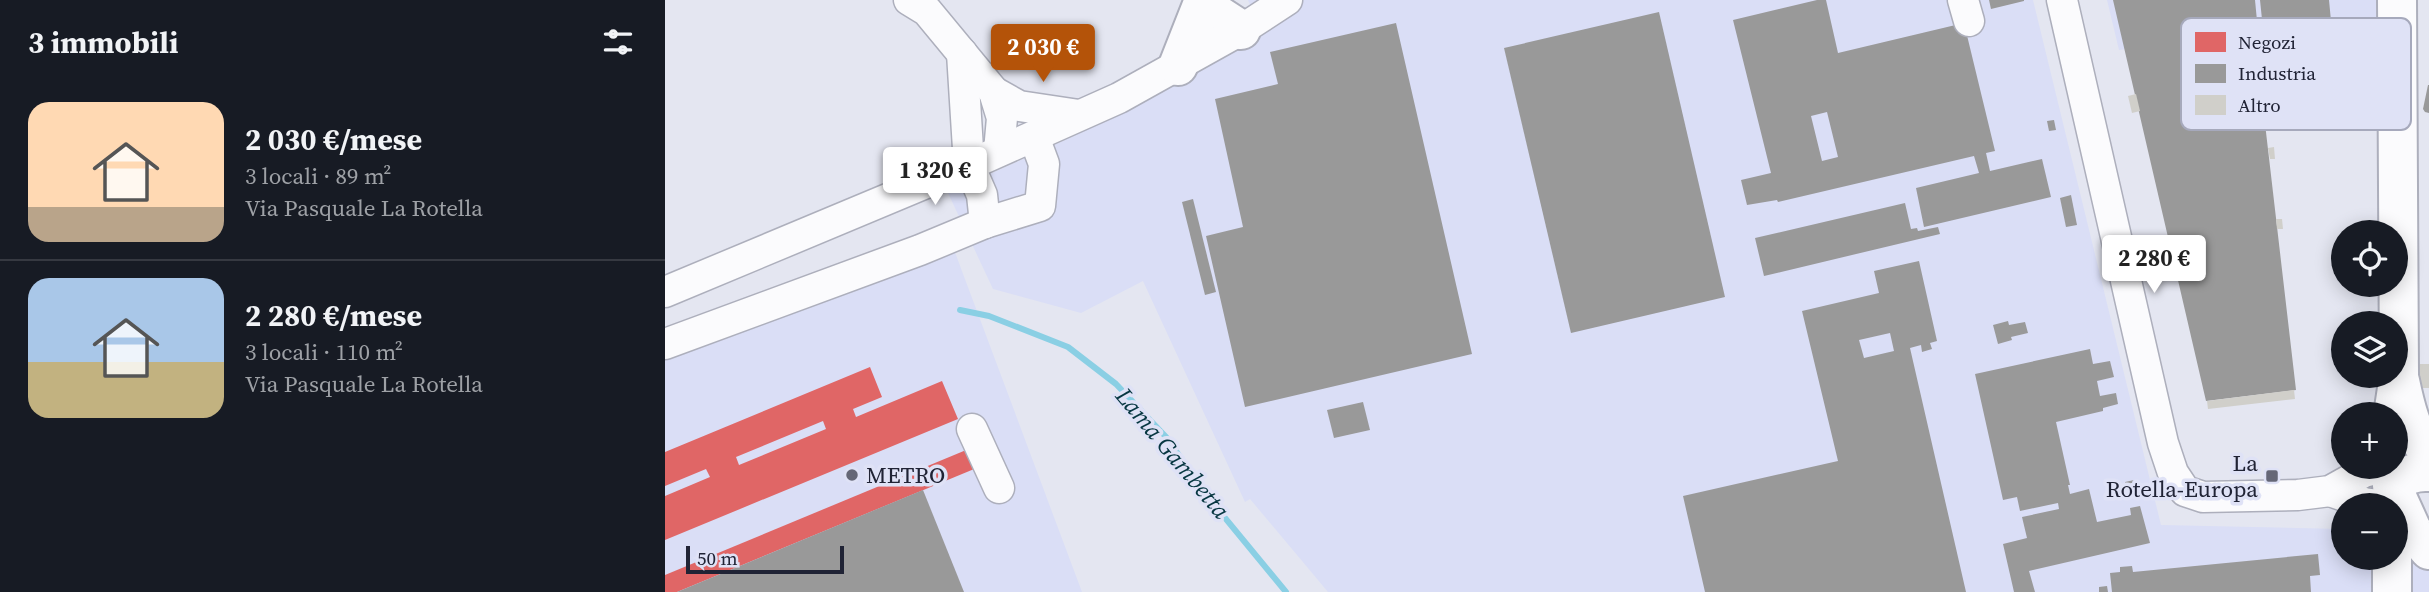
<!DOCTYPE html>
<html lang="it">
<meta charset="utf-8">
<style>
body{margin:0;font-family:"Source Serif 4",serif;background:#242831;color:#f1f3f6;height:100vh;display:flex;flex-direction:column;font-size:26px;white-space:nowrap}
*{box-sizing:border-box;margin:0}
p{font-size:23px;color:#9ea1a6}
.icon{flex:none;width:38px;height:38px;fill:none;stroke:currentColor;stroke-width:2;stroke-linecap:round;stroke-linejoin:round}
.map{position:relative;flex:1;overflow:hidden}
.panel{display:flex;flex-direction:column;background:#171b24;width:665px}
.panel>*{flex:none}
.buttons{position:absolute;left:1666px;top:220px;display:grid;gap:14px}
.buttons a{display:grid;place-items:center;width:77px;height:77px;border-radius:50%;background:#171b24;box-shadow:0 4px 18px #0003;font-size:35px}
.scale{position:absolute;left:21px;bottom:18px;width:158px;box-sizing:border-box;padding-left:7px;border:4px solid #202335;border-top:0;font-size:19px;line-height:24px;white-space:nowrap;color:#202335;-webkit-text-stroke:5px #dfe2f6;paint-order:stroke}
.price{position:absolute;translate:-50% -60px;padding:0 16px;border-radius:7px;background:#fff;color:#222;font-size:23px;line-height:46px;filter:drop-shadow(0 2px 4px #0008)}
.price::after{content:'';position:absolute;left:50%;top:42px;width:21px;height:16px;margin-left:-10px;background:inherit;clip-path:polygon(0 0,100% 0,50% 100%)}
.price.on{background:#b45309;color:#fff}
ul{padding:0;list-style:none}
li{display:flex;align-items:center;gap:21px;height:175px;padding:0 28px}
li+li{border-top:2px solid #363941}
li span{display:grid;place-items:center;flex:none;width:196px;height:140px;border-radius:21px;color:#555}
li>.icon{margin-inline-start:auto}
span .icon{width:84px;height:84px;fill:#fffc;stroke-width:1}
li b{font-size:30px}
h2{display:flex;justify-content:space-between;align-items:center;height:84px;padding:0 28px;font-size:30px}
main{display:flex;flex:1;min-height:0}
.map>svg:first-child{display:block}
.built{fill:#dadef6}
.shops{fill:#e06666;fill-rule:evenodd}
.industry{fill:#999;fill-rule:evenodd}
.lines{fill:none;stroke-linecap:round;stroke-linejoin:round}
.stream{stroke:#8acfe4;stroke-width:6}
.building{fill:#d0cfca}
.minor-casing{stroke:#adafbc;stroke-width:33}
.major-casing{stroke:#adafbc;stroke-width:42}
.highway-casing{stroke:#adafbc;stroke-width:42}
.minor{stroke:#fbfbfd;stroke-width:30}
.major{stroke:#fbfbfd;stroke-width:38}
.highway{stroke:#fbfbfd;stroke-width:38}
.poi-dot{fill:#656777;stroke:#dfe2f6;stroke-width:2.5}
.labels{text-anchor:middle;dominant-baseline:central;stroke-width:7;stroke-linejoin:round;paint-order:stroke}
.poi-label{font-size:23px;fill:#202335;stroke:#dfe2f6;text-anchor:end}
.water-label{font-size:24px;font-style:italic;fill:#063641;stroke:#dfe2f6}
.key{fill:#dfe2f6;stroke:#a6a9bc;stroke-width:2}
.key-label{font-size:19px;fill:#202335}
</style>
<main>
<section class="panel">
<h2>3 immobili<svg class="icon" aria-label="filters" viewBox="0 0 24 24"><path d="M4 7h16M4 17h16"/><circle cx="9" cy="7" r="2"/><circle cx="15" cy="17" r="2"/></svg></h2>
<ul>
<li><span style="background:linear-gradient(#ffd9b3 75%,#b9a48a 0)"><svg class="icon" aria-label="home" viewBox="0 0 24 24"><path d="M3 11l9-7 9 7M6 9v11h12V9"/></svg></span><div><b>2 030 €/mese</b><p>3 locali · 89 m²</p><p>Via Pasquale La Rotella</p></div></li>
<li><span style="background:linear-gradient(#a9c7e8 60%,#c2b280 0)"><svg class="icon" aria-label="home" viewBox="0 0 24 24"><path d="M3 11l9-7 9 7M6 9v11h12V9"/></svg></span><div><b>2 280 €/mese</b><p>3 locali · 110 m²</p><p>Via Pasquale La Rotella</p></div></li>
</ul>
</section>
<div class="map">
<svg width="1764" height="592" viewBox="0 0 1764 592">
<rect width="100%" height="100%" fill="#e4e6f1"/>
<g class="built">
<polygon points="583,0 1368,0 1496,525 1678,529 1678,558 1731,558 1764,530 1764,592 663,592 585,499 580,502 478,281 416,313 328,289 283,193 409,136 597,32"/>
<polygon points="1442,0 1712,0 1712,38 1594,51 1592,35 1454,50"/>
<polygon points="285,239 417,592 0,592 0,357"/>
</g>
<g class="shops">
<path d="M205 367 217 397 188 409 191 417 277 381 293 419 0 540V496L45 477 41 469 0 486V452ZM158 421 161 429 74 465 71 457Z"/>
<polygon points="306,448 314,467 12,592 0,592 0,575"/>
</g>
<g class="industry">
<path d="M1152 0H1161L1173 53 1299 23 1330 151 1321 153 1325 171 1377 159 1386 197 1259 227 1251 188 1314 173 1309 156 1113 202 1112 200 1082 205 1076 180 1106 173 1068 20ZM1162 112 1173 157 1157 161 1146 116Z"/>
<polygon points="1324,0 1359,0 1359,1 1326,9"/>
<polygon points="1448,0 1590,0 1593,31 1590,32 1592,49 1668,40 1676,106 1599,115 1631,390 1541,401"/>
<polygon points="1595,0 1664,0 1666,21 1657,22 1658,30 1648,32 1647,23 1598,29"/>
<polygon points="994,12 1060,297 906,333 839,48"/>
<polygon points="731,23 807,354 580,407 541,236 578,227 550,99 613,84 605,52"/>
<polygon points="1763,85 1764,85 1764,113 1760,112 1758,109"/>
<polygon points="1389,120 1391,130 1384,131 1382,121"/>
<polygon points="1406,195 1412,225 1401,227 1395,198"/>
<polygon points="528,199 551,292 540,295 517,202"/>
<polygon points="1240,203 1246,229 1252,228 1253,231 1273,227 1275,234 1099,276 1090,238"/>
<path d="M1254 261 1272 341 1265 343 1267 349 1257 352 1256 345 1245 348 1301 592H1040L1018 496 1173 461 1137 311 1214 293 1209 271ZM1225 333 1229 351 1199 358 1194 340Z"/>
<polygon points="1343,321 1344,325 1360,322 1363,333 1346,337 1347,340 1333,344 1328,325"/>
<polygon points="1425,349 1428,364 1445,361 1449,377 1432,381 1435,396 1451,393 1453,404 1438,408 1438,411 1391,422 1405,485 1403,485 1405,494 1424,489 1432,522 1466,515 1465,508 1475,506 1485,543 1364,571 1370,592 1349,592 1338,544 1362,538 1357,517 1394,509 1393,503 1355,511 1352,497 1338,500 1310,374"/>
<polygon points="698,402 705,430 669,438 662,410"/>
<polygon points="1469,480 1470,486 1461,488 1460,482"/>
<polygon points="258,490 299,592 12,592"/>
<polygon points="1653,554 1655,575 1645,576 1646,592 1447,592 1445,573 1455,572 1455,567 1467,566 1468,572"/>
<polygon points="1442,586 1443,592 1434,592 1434,587"/>
</g>
<g class="lines">
<polyline class="stream" points="295,310 324,316 403,347 451,384 502,438 542,496 621,592"/>
</g>
<g class="building">
<polygon points="1471,94 1475,111 1467,113 1463,96"/>
<polygon points="1609,147 1610,159 1605,159 1603,148"/>
<polygon points="1611,219 1617,219 1618,229 1612,229"/>
<rect x="1754" y="364" width="10" height="24"/>
<polygon points="1629,390 1630,399 1543,409 1542,401"/>
</g>
<g class="lines">
<defs>
<g id="minor">
<polyline points="244,0 262,11 329,92 337,118 334,151"/>
<polyline points="1298,0 1304,21"/>
<polyline points="1397,0 1498,443 1508,473 1520,491 1538,497 1633,495 1665,491 1699,472 1720,467"/>
<polyline points="297,53 304,165 317,195 320,223"/>
<polyline points="329,92 354,106 414,115"/>
<polyline points="0,292 304,165 454,98 576,30 622,0"/>
<polyline points="0,344 255,250 320,223 375,206 379,164 369,137"/>
<polyline points="307,429 334,488"/>
<polyline points="1665,491 1699,503 1722,506"/>
</g>
<g id="major">
<path d="M1735 381C1740 405 1746 433 1764 452"/>
<polyline points="1728,415 1734,375 1732,0"/>
<path d="M1764 472C1748 471 1739 476 1727 486L1747 530 1764 550"/>
<polyline points="1727,592 1727,558"/>
</g>
<g id="highway">
<polyline points="544,0 547,11 576,30"/>
<polyline points="513,66 539,0"/>
</g>
</defs>
<use href="#minor" class="minor-casing"/>
<use href="#major" class="major-casing"/>
<use href="#highway" class="highway-casing"/>
<use href="#minor" class="minor"/>
<use href="#major" class="major"/>
<use href="#highway" class="highway"/>
</g>
<g class="poi-dot">
<circle cx="187" cy="475" r="7"/>
<rect x="1600" y="469" width="14" height="14" rx="3.5"/>
</g>
<g class="labels">
<g class="poi-label">
<text x="1593" y="463">La<tspan x="1593" dy="26">Rotella-Europa</tspan></text>
<text x="201" y="475" text-anchor="start">METRO</text>
</g>
<g class="water-label">
<text transform="translate(508 453) rotate(50)">Lama Gambetta</text>
</g>
</g>
<rect x="1516" y="18" width="230" height="112" rx="10" class="key"/>
<rect x="1530" y="32" width="31" height="20" fill="#e06666"/>
<rect x="1530" y="64" width="31" height="19" fill="#999"/>
<rect x="1530" y="95" width="31" height="20" fill="#d0cfca"/>
<g class="key-label">
<text x="1573" y="49">Negozi</text>
<text x="1573" y="80">Industria</text>
<text x="1573" y="112">Altro</text>
</g>
</svg>
<div class="buttons">
<a><svg class="icon" aria-label="locate" viewBox="0 0 24 24"><circle cx="12" cy="12" r="6"/><path d="M12 2v4M12 18v4M2 12h4M18 12h4"/></svg></a>
<a><svg class="icon" aria-label="layers" viewBox="0 0 24 24"><path d="M12 4l9 5-9 5-9-5zM3 14l9 5 9-5"/></svg></a>
<a>+</a>
<a>−</a>
</div>
<div class="scale">50 m</div>
<b class="price on" style="left:378px;top:84px">2 030 €</b>
<b class="price" style="left:270px;top:207px">1 320 €</b>
<b class="price" style="left:1489px;top:295px">2 280 €</b>
</div>
</main>
